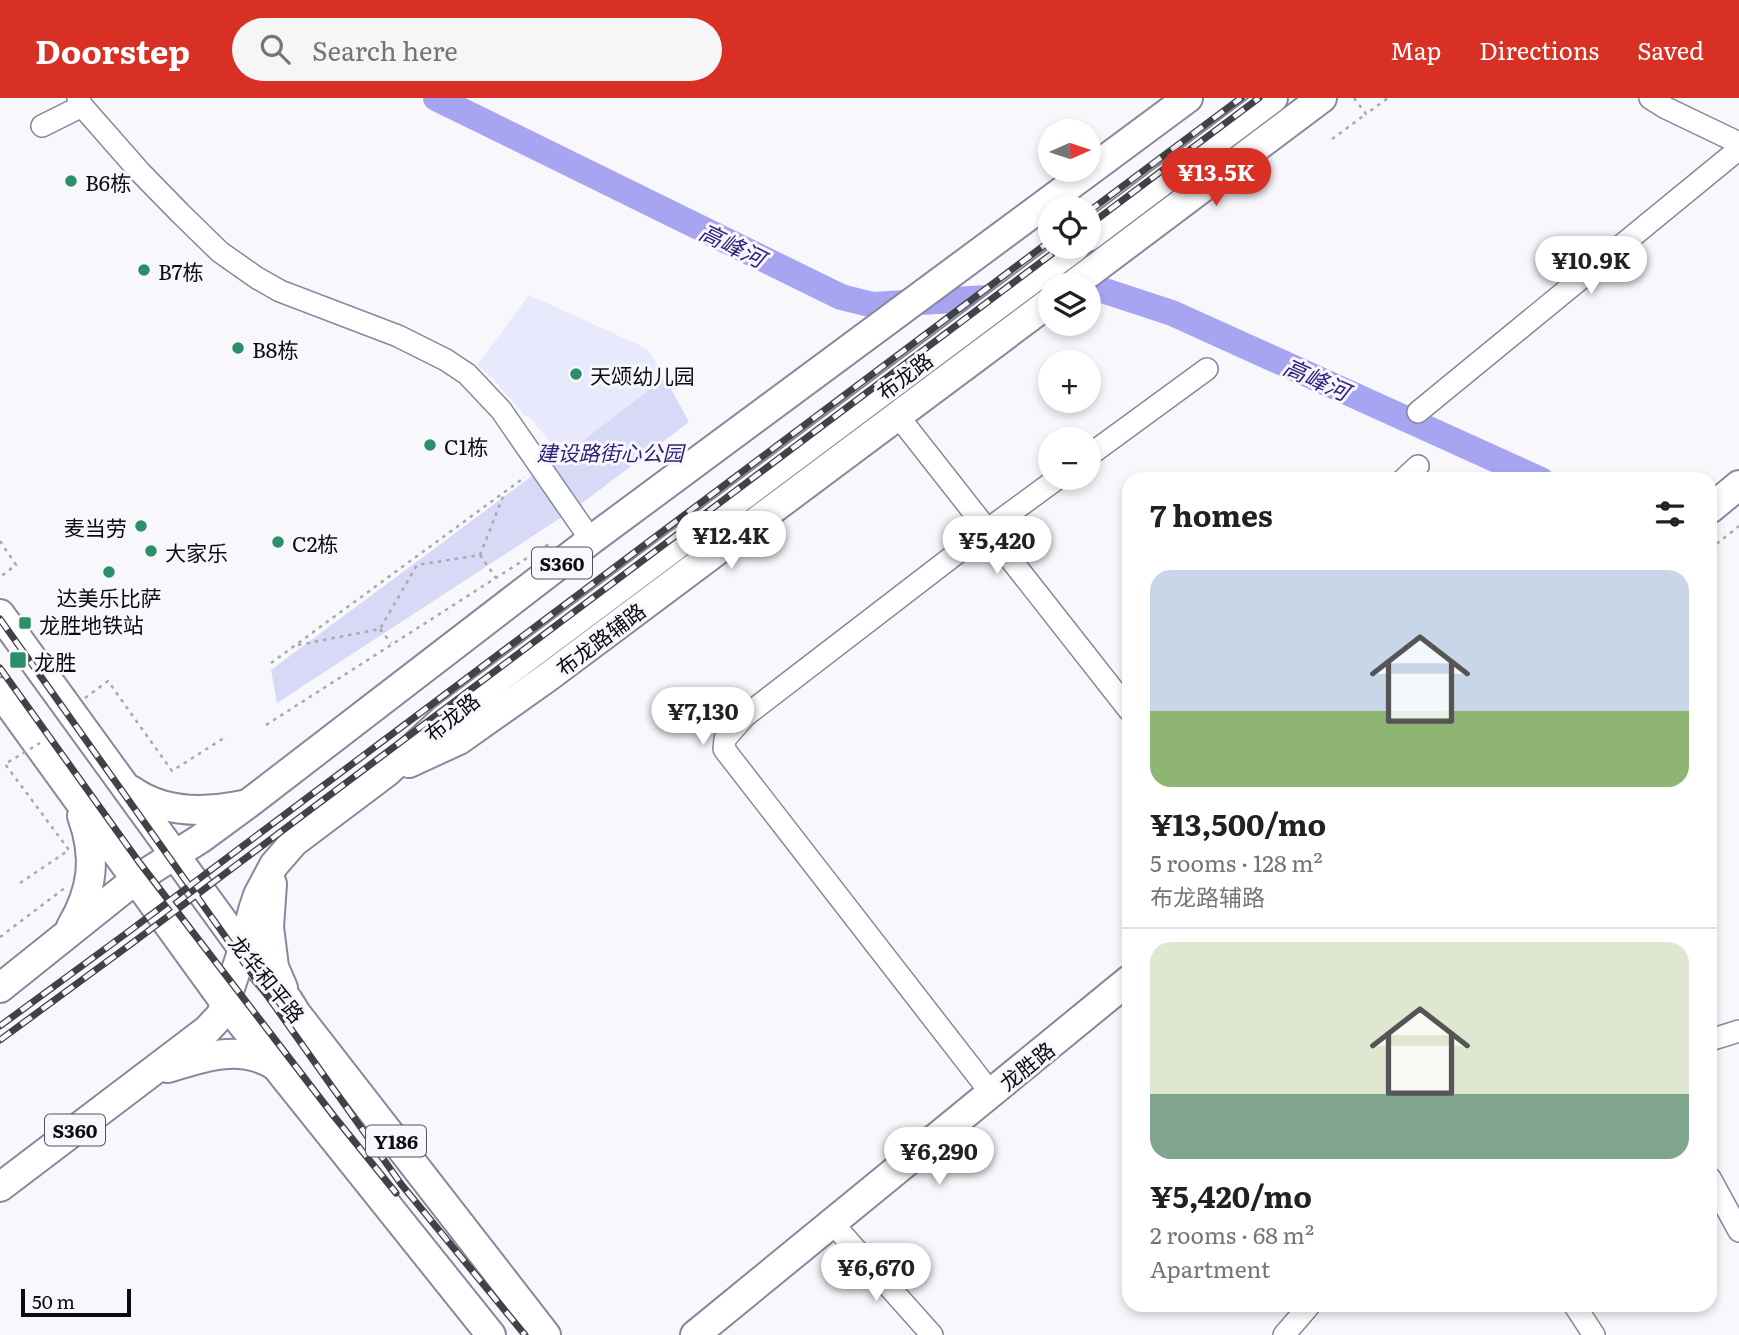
<!DOCTYPE html>
<meta charset="utf-8">
<style>
body{margin:0;font-family:Literata,"Noto Sans SC",serif;background:#f6f6f6;color:#202124;height:100vh;display:flex;flex-direction:column;font-size:26px;white-space:nowrap}
*{box-sizing:border-box;margin:0}
p{font-size:23px;color:#757577}
.icon{flex:none;width:38px;height:38px;fill:none;stroke:currentColor;stroke-width:2;stroke-linecap:round;stroke-linejoin:round}
.map{position:relative;flex:1;overflow:hidden}
.details{position:absolute;left:1122px;top:374px;width:595px;height:840px;display:flex;flex-direction:column;background:#fff;border-radius:21px;box-shadow:0 4px 10px #0003}
.details>*{flex:none}
.needle{width:46px;rotate:87deg}
.tools{position:absolute;left:1038px;top:21px;display:grid;gap:14px}
.tools a{display:grid;place-items:center;width:63px;height:63px;border-radius:50%;background:#fff;box-shadow:0 4px 10px #0003;font-size:35px}
.scale{position:absolute;left:21px;bottom:18px;width:110px;box-sizing:border-box;padding-left:7px;border:4px solid #0b0b13;border-top:0;font-size:19px;line-height:24px;white-space:nowrap;color:#0b0b13;-webkit-text-stroke:5px #f7f7fc;paint-order:stroke}
.price{position:absolute;translate:-50% -60px;padding:0 16px;border-radius:24px;background:#fff;color:#222;font-size:23px;line-height:46px;filter:drop-shadow(0 2px 4px #0008)}
.price::after{content:'';position:absolute;left:50%;top:42px;width:21px;height:16px;margin-left:-10px;background:inherit;clip-path:polygon(0 0,100% 0,50% 100%)}
.price.current{background:#d93025;color:#fff}
ul{padding:0;list-style:none}
li{display:grid;align-content:center;gap:14px;height:371px;padding:0 28px}
li+li{border-top:2px solid #e0e0e0}
li span{display:grid;place-items:center;height:217px;border-radius:21px;color:#555}
li>.icon{margin-inline-start:auto}
span .icon{width:126px;height:126px;fill:#fffc;stroke-width:1}
li b{font-size:30px}
h2{display:flex;justify-content:space-between;align-items:center;height:84px;padding:0 28px;font-size:30px}
header{display:flex;align-items:center;gap:42px;box-sizing:border-box;height:98px;padding:0 35px;background:#d93025;color:#fff}
header strong{font-size:33px}
nav{display:flex;gap:38px;margin-inline-start:auto;font-size:24px}
.search{width:490px;height:63px;background:#f6f6f6;display:flex;align-items:center;gap:18px;box-sizing:border-box;padding:0 24px;border-radius:38px;color:#757577;font-size:26px}
.map>svg:first-child{display:block}
.built{fill:#e9e9fd}
.green{fill:#d8d8f7}
.lines{fill:none;stroke-linecap:round;stroke-linejoin:round}
.river{stroke:#a7a5f2;stroke-width:26}
.minor-casing{stroke:#87889e;stroke-width:24}
.major-casing{stroke:#87889e;stroke-width:32}
.path{stroke:#a8a8ae;stroke-width:2.5;stroke-dasharray:3.5 5;stroke-linecap:butt}
.minor{stroke:#fff;stroke-width:21}
.major{stroke:#fff;stroke-width:28}
.rail-casing{stroke:#414148;stroke-width:7}
.rail{stroke:#f7f7fc;stroke-width:4.5;stroke-dasharray:13;stroke-linecap:butt}
.path-bridge{stroke:#a8a8ae;stroke-width:2.5;stroke-dasharray:3.5 5;stroke-linecap:butt}
.poi-dot{fill:#2c8f6a;stroke:#f7f7fc;stroke-width:2.5}
.labels{text-anchor:middle;dominant-baseline:central;stroke-width:6;stroke-linejoin:round;paint-order:stroke}
.shield{fill:#f7f7fc;stroke:#525259;stroke-width:2}
.shield-label{font-size:19px;font-weight:bold;fill:#0b0b13}
.poi-label{font-size:21px;fill:#0b0b13;stroke:#f7f7fc;text-anchor:start}
.street-label{font-size:21px;fill:#0b0b13;stroke:#f7f7fc}
.park-label{font-size:21px;font-style:italic;fill:#301d75;stroke:#f7f7fc}
.water-label{font-size:23px;font-style:italic;fill:#34247c;stroke:#f7f7fc}
</style>
<header>
<strong>Doorstep</strong>
<div class="search"><svg class="icon" aria-label="search" viewBox="0 0 24 24"><circle cx="10" cy="10" r="6"/><path d="M15 15l6 6"/></svg>Search here</div>
<nav><a>Map</a><a>Directions</a><a>Saved</a></nav>
</header>
<div class="map">
<svg width="1739" height="1237" viewBox="0 0 1739 1237">
<rect width="100%" height="100%" fill="#f7f7fc"/>
<polygon class="built" points="529,197 637,246 646,251 652,258 665,280 565,356 560,355 530,320 524,317 491,279 477,267"/>
<g class="green">
<polygon points="665,280 689,324 581,406 551,367"/>
<polygon points="532,378 562,419 277,605 271,572"/>
</g>
<g class="lines">
<g class="river">
<polyline points="436,0 841,199 873,207 1050,196"/>
<polyline points="1088,193 1102,192 1172,215 1541,382"/>
</g>
<defs>
<g id="minor">
<polyline points="78,0 82,8 140,74 180,115 220,154 257,180 280,193 398,238 446,262 467,276 501,312 591,442"/>
<polyline points="1650,0 1666,10 1739,45"/>
<polyline points="42,28 82,8"/>
<polyline points="1418,314 1739,51"/>
<polyline points="898,318 1129,612"/>
<polyline points="1088,358 1207,271"/>
<polyline points="1403,382 1418,368"/>
<polyline points="1710,942 1739,933"/>
<polyline points="991,995 724,651 725,641 745,618 987,432 1058,380"/>
<polyline points="1710,1080 1739,1133"/>
<polyline points="842,1136 932,1237"/>
<polyline points="1575,1208 1594,1237"/>
<polyline points="1284,1237 1309,1208"/>
</g>
<g id="major">
<polyline points="1088,139 1273,0"/>
<polyline points="1073,187 1322,0"/>
<polyline points="1710,411 1739,387"/>
<polyline points="0,516 243,851 288,902 296,915 546,1237"/>
<polyline points="0,594 226,906 491,1237"/>
<polyline points="409,665 459,642 548,579 1050,204"/>
<path d="M131 692C164 716 205 715 243 707"/>
<polyline points="272,786 269,829 274,869 283,890"/>
<path d="M71 829C93 792 97 759 82 718"/>
<polyline points="0,890 135,782 200,741 249,705 591,442 1188,0"/>
<path d="M168 970C203 959 240 946 274 967"/>
<polyline points="0,1089 207,932 221,917 243,851 253,812 258,797 274,767 294,744 387,674 444,621 1075,149"/>
<polyline points="695,1237 1129,882"/>
</g>
</defs>
<use href="#minor" class="minor-casing"/>
<use href="#major" class="major-casing"/>
<g class="path">
<polyline points="1354,0 1366,16 1388,0"/>
<polyline points="1332,41 1366,16"/>
<polyline points="0,443 16,467 0,479"/>
<polyline points="1710,451 1739,428"/>
<polyline points="480,457 496,480"/>
<polyline points="380,531 391,545"/>
<polyline points="298,547 380,531 417,467 480,457 504,396"/>
<polyline points="271,565 525,379"/>
<polyline points="85,600 108,583 172,673 227,638"/>
<polyline points="266,627 552,444"/>
<polyline points="0,839 66,789"/>
</g>
<use href="#minor" class="minor"/>
<use href="#major" class="major"/>
<defs>
<g id="rail">
<polyline points="1088,114 1241,0"/>
<polyline points="1088,128 1259,0"/>
<polyline points="0,521 401,1086 525,1237"/>
<polyline points="0,570 139,764 333,1017 396,1095"/>
<polyline points="0,928 124,837 1050,143"/>
<polyline points="0,942 131,846 1061,149"/>
</g>
</defs>
<use href="#rail" class="rail-casing"/>
<use href="#rail" class="rail"/>
<polyline class="path-bridge" points="20,785 69,752 5,666 40,645"/>
</g>
<g class="poi-dot">
<circle cx="71" cy="83" r="7"/>
<circle cx="144" cy="172" r="7"/>
<circle cx="238" cy="250" r="7"/>
<circle cx="576" cy="276" r="7"/>
<circle cx="430" cy="347" r="7"/>
<circle cx="141" cy="428" r="7"/>
<circle cx="278" cy="444" r="7"/>
<circle cx="151" cy="453" r="7"/>
<circle cx="109" cy="474" r="7"/>
<rect x="18" y="518" width="14" height="14" rx="3.5"/>
<rect x="9" y="553" width="18" height="18" rx="3.5"/>
</g>
<g class="labels">
<g class="shield">
<rect x="532" y="449.5" width="60" height="31" rx="5"/>
<rect x="45" y="1016.5" width="60" height="31" rx="5"/>
<rect x="366" y="1027.5" width="60" height="31" rx="5"/>
</g>
<g class="shield-label">
<text x="562" y="465">S360</text>
<text x="75" y="1032">S360</text>
<text x="396" y="1043">Y186</text>
</g>
<g class="poi-label">
<text x="85" y="83">B6栋</text>
<text x="158" y="172">B7栋</text>
<text x="252" y="250">B8栋</text>
<text x="590" y="276">天颂幼儿园</text>
<text x="444" y="347">C1栋</text>
<text x="127" y="428" text-anchor="end">麦当劳</text>
<text x="292" y="444">C2栋</text>
<text x="165" y="453">大家乐</text>
<text x="109" y="498" text-anchor="middle">达美乐比萨</text>
<text x="39" y="525">龙胜地铁站</text>
<text x="34" y="562">龙胜</text>
</g>
<g class="street-label">
<text transform="translate(904 277) rotate(-37)">布龙路</text>
<text transform="translate(600 540) rotate(-37)">布龙路辅路</text>
<text transform="translate(451 618) rotate(-39)">布龙路</text>
<text transform="translate(268 880) rotate(51)">龙华和平路</text>
<text transform="translate(1026 967) rotate(-39)">龙胜路</text>
</g>
<g class="park-label">
<text x="610" y="353">建设路街心公园</text>
</g>
<g class="water-label">
<text transform="translate(733 146) rotate(26)">高峰河</text>
<text transform="translate(1317 280) rotate(24)">高峰河</text>
</g>
</g>
</svg>
<div class="tools">
<a><svg class="needle" viewBox="-14 -14 28 28"><path d="M0-13l5 13h-10z" fill="#e53935"/><path d="M0 13l5-13h-10z" fill="#757577"/></svg></a>
<a><svg class="icon" aria-label="locate" viewBox="0 0 24 24"><circle cx="12" cy="12" r="6"/><path d="M12 2v4M12 18v4M2 12h4M18 12h4"/></svg></a>
<a><svg class="icon" aria-label="layers" viewBox="0 0 24 24"><path d="M12 4l9 5-9 5-9-5zM3 14l9 5 9-5"/></svg></a>
<a>+</a>
<a>−</a>
</div>
<div class="scale">50 m</div>
<b class="price current" style="left:1216px;top:110px">¥13.5K</b>
<b class="price" style="left:1591px;top:198px">¥10.9K</b>
<b class="price" style="left:731px;top:473px">¥12.4K</b>
<b class="price" style="left:997px;top:478px">¥5,420</b>
<b class="price" style="left:703px;top:649px">¥7,130</b>
<b class="price" style="left:939px;top:1089px">¥6,290</b>
<b class="price" style="left:876px;top:1205px">¥6,670</b>
<section class="details">
<h2>7 homes<svg class="icon" aria-label="filters" viewBox="0 0 24 24"><path d="M4 7h16M4 17h16"/><circle cx="9" cy="7" r="2"/><circle cx="15" cy="17" r="2"/></svg></h2>
<ul>
<li><span style="background:linear-gradient(#c9d6e8 65%,#8fb573 0)"><svg class="icon" aria-label="home" viewBox="0 0 24 24"><path d="M3 11l9-7 9 7M6 9v11h12V9"/></svg></span><div><b>¥13,500/mo</b><p>5 rooms · 128 m²</p><p>布龙路辅路</p></div></li>
<li><span style="background:linear-gradient(#dfe7d0 70%,#7fa58c 0)"><svg class="icon" aria-label="home" viewBox="0 0 24 24"><path d="M3 11l9-7 9 7M6 9v11h12V9"/></svg></span><div><b>¥5,420/mo</b><p>2 rooms · 68 m²</p><p>Apartment</p></div></li>
</ul>
</section>
</div>
